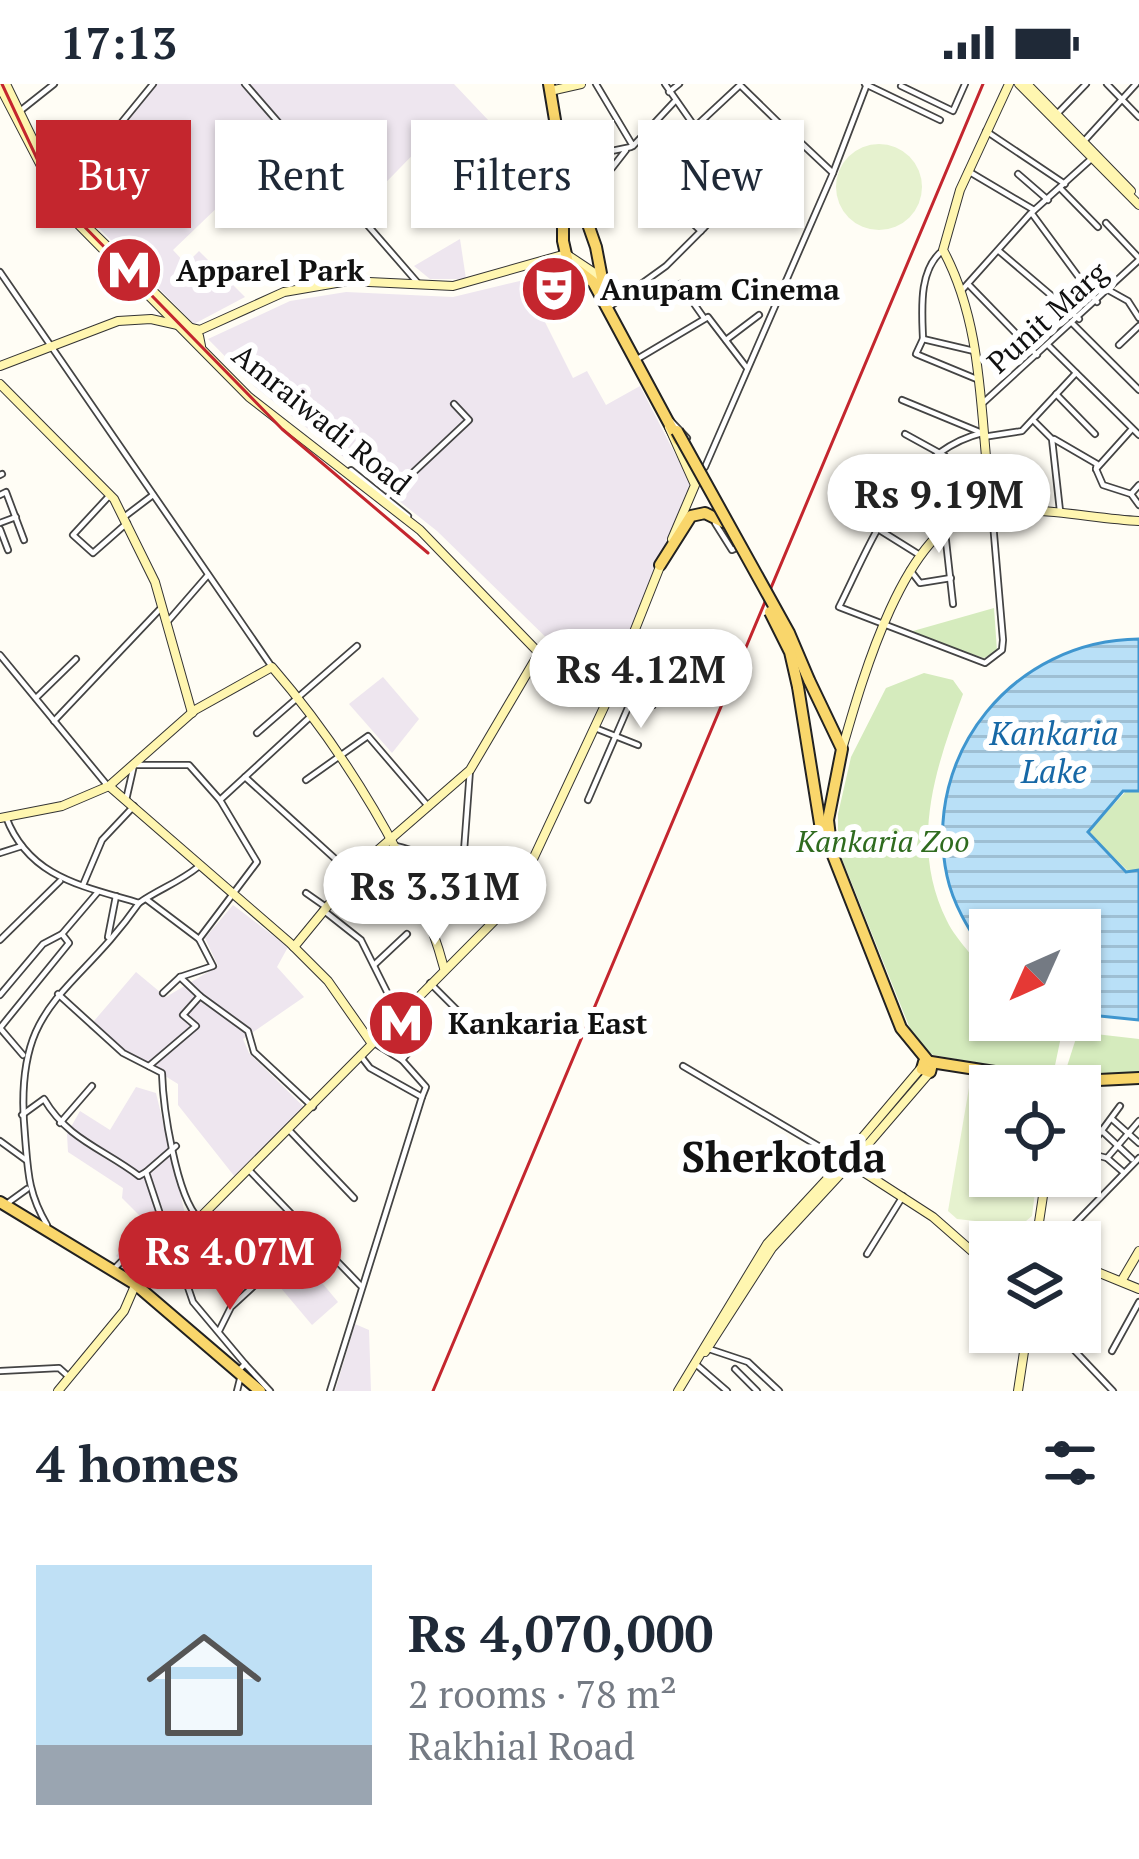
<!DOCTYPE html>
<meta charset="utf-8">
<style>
body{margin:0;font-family:"PT Serif",serif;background:#f2f2f3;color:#1f2937;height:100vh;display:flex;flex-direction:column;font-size:45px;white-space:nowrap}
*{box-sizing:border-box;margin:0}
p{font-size:39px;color:#747a83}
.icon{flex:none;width:66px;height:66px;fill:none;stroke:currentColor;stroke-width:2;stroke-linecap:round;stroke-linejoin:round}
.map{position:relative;height:1307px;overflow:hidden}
.panel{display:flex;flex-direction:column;background:#fff;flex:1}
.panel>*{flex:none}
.banner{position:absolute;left:36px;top:36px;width:1068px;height:108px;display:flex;gap:24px}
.needle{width:78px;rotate:225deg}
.controls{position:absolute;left:969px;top:825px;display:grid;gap:24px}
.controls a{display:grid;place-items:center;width:132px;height:132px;border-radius:0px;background:#fff;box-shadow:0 3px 9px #0004;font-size:60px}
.price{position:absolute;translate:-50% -102px;padding:0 27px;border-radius:42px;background:#fff;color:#222;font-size:39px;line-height:78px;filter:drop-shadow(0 3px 6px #0008)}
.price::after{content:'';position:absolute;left:50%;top:72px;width:36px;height:27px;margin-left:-18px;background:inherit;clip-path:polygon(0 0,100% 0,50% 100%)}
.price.current{background:#c4262e;color:#fff}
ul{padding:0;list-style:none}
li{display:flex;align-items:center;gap:36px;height:300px;padding:0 36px}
li span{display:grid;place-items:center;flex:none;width:336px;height:240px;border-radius:0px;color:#555}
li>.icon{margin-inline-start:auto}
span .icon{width:144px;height:144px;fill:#fffc;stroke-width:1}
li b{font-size:51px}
h2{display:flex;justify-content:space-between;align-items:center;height:144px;padding:0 36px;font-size:51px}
.chip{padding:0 42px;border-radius:0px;background:#fff;box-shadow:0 3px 9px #0004;font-size:42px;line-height:108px}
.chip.current{background:#c4262e;color:#fff}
.status{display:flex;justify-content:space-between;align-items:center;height:84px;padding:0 60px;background:#fff;direction:ltr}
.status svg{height:33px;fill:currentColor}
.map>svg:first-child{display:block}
.industrial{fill:#eee6ef}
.park{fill:#d5ebbd}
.pitch{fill:#e6f2cf}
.water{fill:url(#water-rules);stroke:#3f96cf;stroke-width:3}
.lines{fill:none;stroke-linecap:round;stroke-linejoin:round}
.street-casing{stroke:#444;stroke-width:8}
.secondary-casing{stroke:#333;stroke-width:10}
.primary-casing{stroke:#222;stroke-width:14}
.street{stroke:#fff;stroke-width:4.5}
.secondary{stroke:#fff6b0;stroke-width:8}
.primary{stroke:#f9d66b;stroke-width:10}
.rail{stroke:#c4262e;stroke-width:3}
.primary-bridge-casing{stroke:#222;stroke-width:14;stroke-linecap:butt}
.primary-bridge{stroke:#f9d66b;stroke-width:10}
.labels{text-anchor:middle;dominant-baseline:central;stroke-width:12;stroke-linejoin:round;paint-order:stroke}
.poi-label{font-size:30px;font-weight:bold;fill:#111;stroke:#fff;text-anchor:start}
.street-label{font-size:30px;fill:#111;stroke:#fff}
.park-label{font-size:30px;font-style:italic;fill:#2f6b1f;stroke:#fff}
.water-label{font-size:33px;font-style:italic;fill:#1768a6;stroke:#fff}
.district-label{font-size:42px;font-weight:bold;fill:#111;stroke:#fff}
</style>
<div class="status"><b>17:13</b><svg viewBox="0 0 49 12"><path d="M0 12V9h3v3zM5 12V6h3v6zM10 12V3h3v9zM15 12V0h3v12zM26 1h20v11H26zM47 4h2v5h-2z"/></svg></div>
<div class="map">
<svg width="1139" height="1307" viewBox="0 0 1139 1307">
<defs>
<pattern id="water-rules" width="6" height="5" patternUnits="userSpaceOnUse" patternTransform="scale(3)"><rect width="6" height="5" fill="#b9e0f7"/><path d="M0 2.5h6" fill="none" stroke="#9ebfd3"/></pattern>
</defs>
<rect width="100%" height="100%" fill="#fffdf5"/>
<g class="industrial">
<polygon points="156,0 454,0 489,37 494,86 475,88 434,49 361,124 296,48 173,166 186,180 199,167 245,213 194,240 70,115 62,98 112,57"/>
<polygon points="460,155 466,195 430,195 414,182"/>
<polygon points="524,196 573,294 587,287 606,321 640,302 690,399 604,610 437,447 254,302 208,255 290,217 346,208 453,213"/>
<polygon points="383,593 419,635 392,669 349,620"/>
<polygon points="233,821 288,863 277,883 304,913 243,955 249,969 304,1023 235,1093 178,1021 178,1000 88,944 136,888 166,913 218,882 205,854"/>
<polygon points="136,1003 156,1009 187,1138 138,1187 116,1172 146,1138 122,1114 123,1104 68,1068 67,1050 80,1027 110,1046"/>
<polygon points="278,1146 338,1218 312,1241 254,1172"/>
<polygon points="355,1240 369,1246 371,1307 335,1307"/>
</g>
<g class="park">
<polygon points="994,524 997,567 984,574 906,549"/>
<path d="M924 589 953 596 963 610C935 685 909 761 947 837 956 857 985 883 990 898 993 908 990 925 990 936H1047L1063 943 1053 991 933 971 915 957 838 765V730L851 673 886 604Z"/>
<polygon points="1130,703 1139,707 1139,786 1132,791 1088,748"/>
<polygon points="1078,948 1139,955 1139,991 1062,998"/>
</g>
<g class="pitch">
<circle cx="879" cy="103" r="43"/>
<polygon points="971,992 1033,1002 990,1002 990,1092 1037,1092 1032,1132 1020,1142 957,1135 948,1127"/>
</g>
<path class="water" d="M1139 555V707H1123L1088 748 1126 788 1139 786V936L1080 930V846H990V874L983 867C968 844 953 820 947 792 921 670 1014 556 1139 555Z"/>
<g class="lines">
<defs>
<g id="street">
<polyline points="245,0 417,198"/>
<polyline points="596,0 633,62 674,18"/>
<polyline points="865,0 940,36"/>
<polyline points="1107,0 1139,33"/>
<polyline points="901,2 953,27 965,0"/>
<polyline points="669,8 679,0"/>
<polyline points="20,27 54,0"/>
<polyline points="1058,29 1086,0"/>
<polyline points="986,47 1065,100"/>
<polyline points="1085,56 1136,0"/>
<polyline points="692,74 669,71 644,87 650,100 701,147"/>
<polyline points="567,76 631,63"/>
<polyline points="968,87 1034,126"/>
<polyline points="833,89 867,0"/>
<polyline points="1018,90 1048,116"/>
<polyline points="58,100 113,49 153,0"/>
<polyline points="578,101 612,84 626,66"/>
<polyline points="1060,104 1098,143"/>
<polyline points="1033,131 1097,218"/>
<polyline points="1106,139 1139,174"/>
<polyline points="999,167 1079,235"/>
<polyline points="0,188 272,583"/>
<polyline points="680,200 704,234"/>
<polyline points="970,202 1037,271"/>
<polyline points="963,205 1030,130 1090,76"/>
<polyline points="1110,207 1128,217 1139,234"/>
<polyline points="612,221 666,182 703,145 746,98 751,71 781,41 740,1 695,43 665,0"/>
<polyline points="1073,240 1139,306"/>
<path d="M923 255C922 226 918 186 943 166"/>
<polyline points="726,256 759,231"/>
<polyline points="1119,261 1139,242"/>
<polyline points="1049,262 1139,351"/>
<polyline points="974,267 923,255 916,270 979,296"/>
<polyline points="639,274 708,233 747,284"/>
<polyline points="1056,310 1095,350"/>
<polyline points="902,316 982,349"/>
<polyline points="984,318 1139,176"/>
<polyline points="671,337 687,354"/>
<polyline points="1035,338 1052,355 1060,427"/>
<polyline points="1131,346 1096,385 1103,401 1131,410 1139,421"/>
<path d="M982 349C904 368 871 459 839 523L985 579 1002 566 1003 556 992 427"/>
<polyline points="905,350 945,372 955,400 939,389"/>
<polyline points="983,353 1022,347 1076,289"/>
<polyline points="1054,355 1097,380 1096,385"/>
<polyline points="705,383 833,89 782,41"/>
<polyline points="347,389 351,386 408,432"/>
<polyline points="0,391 2,390"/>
<polyline points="910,401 944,439 953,520"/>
<polyline points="1131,410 1139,401"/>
<polyline points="0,411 6,408 24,456"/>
<polyline points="110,411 73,451 93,469 127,439"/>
<polyline points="386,414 469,336 454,320"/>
<polyline points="124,433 153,411"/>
<polyline points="0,439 16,433"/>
<polyline points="715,439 732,466 741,462"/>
<polyline points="0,445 8,466"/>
<polyline points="878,445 918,470"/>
<polyline points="910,486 920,499 951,494"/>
<polyline points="169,536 208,491"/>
<polyline points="0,571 107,701"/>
<polyline points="633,612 653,621"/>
<polyline points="635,613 646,585"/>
<polyline points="36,614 76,575"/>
<polyline points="54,637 161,524"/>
<polyline points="595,644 638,661"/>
<polyline points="257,649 357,562"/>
<polyline points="245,693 310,633"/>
<polyline points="306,696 368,652 428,722"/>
<polyline points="126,716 134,681 189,681 220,716 257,778 199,855 213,882 180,893 163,909"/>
<polyline points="220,716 245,693 353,791"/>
<polyline points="588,716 633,612 614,606"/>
<path d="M6 733C29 794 83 802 139 819 159 805 178 799 198 783"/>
<path d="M396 762C438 771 468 804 496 834"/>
<polyline points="0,769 22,762"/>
<polyline points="462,794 470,686"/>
<polyline points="83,801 102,756 134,722"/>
<polyline points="306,809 326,823"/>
<polyline points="146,815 199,855"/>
<polyline points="323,826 361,856 398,930"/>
<polyline points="108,853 116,812"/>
<polyline points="0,856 60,797"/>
<polyline points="374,881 407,850"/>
<polyline points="430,899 458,927"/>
<path d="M58 910 123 969 162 989C163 1023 176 1112 199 1135"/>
<polyline points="0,911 43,860 62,850"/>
<polyline points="200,912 248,947 254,968 313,1023"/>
<polyline points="420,955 402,976 426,1003 422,1013"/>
<polyline points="376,960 402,976"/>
<polyline points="23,971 0,944 69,859 62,850 97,809"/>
<polyline points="149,982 196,942 183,931 200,912 180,893"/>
<polyline points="683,982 842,1076"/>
<path d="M22 1031 44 1015C68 1056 104 1065 139 1092L146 1088"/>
<polyline points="1112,1035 1139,1059"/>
<polyline points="60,1039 92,1002"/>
<polyline points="1080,1039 1101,1046 1132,1075"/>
<polyline points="289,1046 354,1114"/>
<polyline points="0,1057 26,1076"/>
<polyline points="1080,1067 1107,1074 1122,1087"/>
<polyline points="1086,1068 1120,1022"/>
<polyline points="1107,1074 1139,1037"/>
<polyline points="248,1085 361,1202"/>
<polyline points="9,1118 27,1105"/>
<path d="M47 1141C28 1109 28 1088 25 1052 12 916 72 915 139 819"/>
<polyline points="1057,1158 1139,1074"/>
<polyline points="180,1159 180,1180 193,1218 245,1280 239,1286"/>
<polyline points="867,1170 903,1112"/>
<polyline points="113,1186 162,1136 146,1088 176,1062"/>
<polyline points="219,1247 231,1223 256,1200"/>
<polyline points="1057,1248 1113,1307"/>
<polyline points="709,1265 748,1278 779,1307"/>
<polyline points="1112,1267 1139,1218"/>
<polyline points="245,1280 270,1307"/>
<polyline points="698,1282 727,1307"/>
<polyline points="735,1285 757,1307"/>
<polyline points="0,1287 59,1284 69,1293"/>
<polyline points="237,1307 240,1295"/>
<polyline points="330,1307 422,1013 370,984 360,971"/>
</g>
<g id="secondary">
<polyline points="6,0 70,132 249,313 420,446 539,569 605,620"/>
<polyline points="1019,0 1139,121"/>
<polyline points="1027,0 1131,107"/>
<polyline points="0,3 52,103"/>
<polyline points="550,7 581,0"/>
<polyline points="67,123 199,252 201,262"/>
<polyline points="0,282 118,237 151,235 200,246 284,208 348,197 453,202 566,170 599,192 595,195"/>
<polyline points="0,300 114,415 155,498 192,629"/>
<polyline points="669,343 695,401 672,455"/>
<path d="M992 427C979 339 986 246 943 166L960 106 1009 0"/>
<path d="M843 662C861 599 904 445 974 430 1026 419 1086 434 1139 437"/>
<polyline points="109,702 290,859 328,897 370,957"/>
<path d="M0 734 62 722 109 702 195 626 272 583C341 663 417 782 444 884"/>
<polyline points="294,863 363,779 470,686 539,569"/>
<polyline points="931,987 851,1080 933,1133 990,1183"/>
<polyline points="845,1074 921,984"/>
<polyline points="1036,1158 1046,1092"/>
<polyline points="1080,1181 1139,1205"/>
<polyline points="1122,1196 1139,1167"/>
<polyline points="705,1268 772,1164 846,1084"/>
<polyline points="58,1307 124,1227 137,1197 513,818 605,621 661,480"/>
<polyline points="678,1307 767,1160 841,1080"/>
<polyline points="1018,1307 1027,1248"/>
</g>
<g id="primary">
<polyline points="549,0 563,84 563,157 568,179 593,198 678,356"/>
<polyline points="569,86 596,163 604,205"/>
<polyline points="660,481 691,432 705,429 723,438"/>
<polyline points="809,596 842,665 828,736 832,769 901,944 928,977"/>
<polyline points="798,603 822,752"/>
<polygon points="924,978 932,980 930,988 922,985"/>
<polyline points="931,978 1058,998 1139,994"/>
<polyline points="0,1118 135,1200 260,1307"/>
</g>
</defs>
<use href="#street" class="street-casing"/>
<use href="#secondary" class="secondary-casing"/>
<use href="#primary" class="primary-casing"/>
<use href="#street" class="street"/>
<use href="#secondary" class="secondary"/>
<use href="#primary" class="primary"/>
<g class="rail">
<polyline points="2,0 47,96 74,132 282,345 428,469"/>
<polyline points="433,1307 983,0"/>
</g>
<defs>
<g id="primary-bridge">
<polyline points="677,347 789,549 809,596"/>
<polyline points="770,528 790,568 798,603"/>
</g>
</defs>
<use href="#primary-bridge" class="primary-bridge-casing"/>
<use href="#primary-bridge" class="primary-bridge"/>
</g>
<defs>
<symbol id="metro-disc" viewBox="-11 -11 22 22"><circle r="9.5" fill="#c4262e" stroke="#fff"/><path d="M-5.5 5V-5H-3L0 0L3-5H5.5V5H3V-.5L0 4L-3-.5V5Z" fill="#fff"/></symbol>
<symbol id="theatre-disc" viewBox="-11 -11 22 22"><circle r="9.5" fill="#c4262e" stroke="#fff"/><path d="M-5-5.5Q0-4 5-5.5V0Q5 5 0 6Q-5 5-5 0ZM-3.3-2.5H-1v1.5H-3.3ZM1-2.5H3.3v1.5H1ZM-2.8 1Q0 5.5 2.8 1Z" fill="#fff"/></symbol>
</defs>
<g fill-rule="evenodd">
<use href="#metro-disc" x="91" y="148" width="76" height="76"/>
<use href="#theatre-disc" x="516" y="167" width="76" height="76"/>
<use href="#metro-disc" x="363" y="901" width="76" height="76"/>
</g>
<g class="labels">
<g class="poi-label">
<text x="176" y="186">Apparel Park</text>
<text x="600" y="205">Anupam Cinema</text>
<text x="448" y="939">Kankaria East</text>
</g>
<g class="street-label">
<text transform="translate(1047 233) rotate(-42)">Punit Marg</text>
<text transform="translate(322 335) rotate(39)">Amraiwadi Road</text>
</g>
<g class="park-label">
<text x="883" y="757">Kankaria Zoo</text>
</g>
<g class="water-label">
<text x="1054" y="648">Kankaria<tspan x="1054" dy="38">Lake</tspan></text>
</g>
<g class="district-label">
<text x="784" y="1072">Sherkotda</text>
</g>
</g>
</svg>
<div class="controls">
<a><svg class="needle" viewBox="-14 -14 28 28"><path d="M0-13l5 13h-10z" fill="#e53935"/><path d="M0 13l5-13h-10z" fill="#747a83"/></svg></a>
<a><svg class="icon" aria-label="locate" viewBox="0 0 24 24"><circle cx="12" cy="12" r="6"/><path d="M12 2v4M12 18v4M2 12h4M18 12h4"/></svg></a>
<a><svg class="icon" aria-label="layers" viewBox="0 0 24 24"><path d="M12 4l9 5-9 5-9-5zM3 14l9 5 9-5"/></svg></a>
</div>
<b class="price" style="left:939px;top:472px">Rs 9.19M</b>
<b class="price" style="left:641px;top:647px">Rs 4.12M</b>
<b class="price" style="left:435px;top:864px">Rs 3.31M</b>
<b class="price current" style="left:230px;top:1229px">Rs 4.07M</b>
<div class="banner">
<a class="chip current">Buy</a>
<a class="chip">Rent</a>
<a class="chip">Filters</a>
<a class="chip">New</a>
</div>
</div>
<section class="panel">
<h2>4 homes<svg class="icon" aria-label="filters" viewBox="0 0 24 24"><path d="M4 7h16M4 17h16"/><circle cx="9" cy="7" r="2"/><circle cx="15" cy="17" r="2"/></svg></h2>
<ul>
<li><span style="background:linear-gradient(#bfe0f5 75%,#9aa5b1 0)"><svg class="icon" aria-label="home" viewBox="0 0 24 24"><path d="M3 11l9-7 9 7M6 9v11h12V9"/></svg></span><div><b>Rs 4,070,000</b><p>2 rooms · 78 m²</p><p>Rakhial Road</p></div></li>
</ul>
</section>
